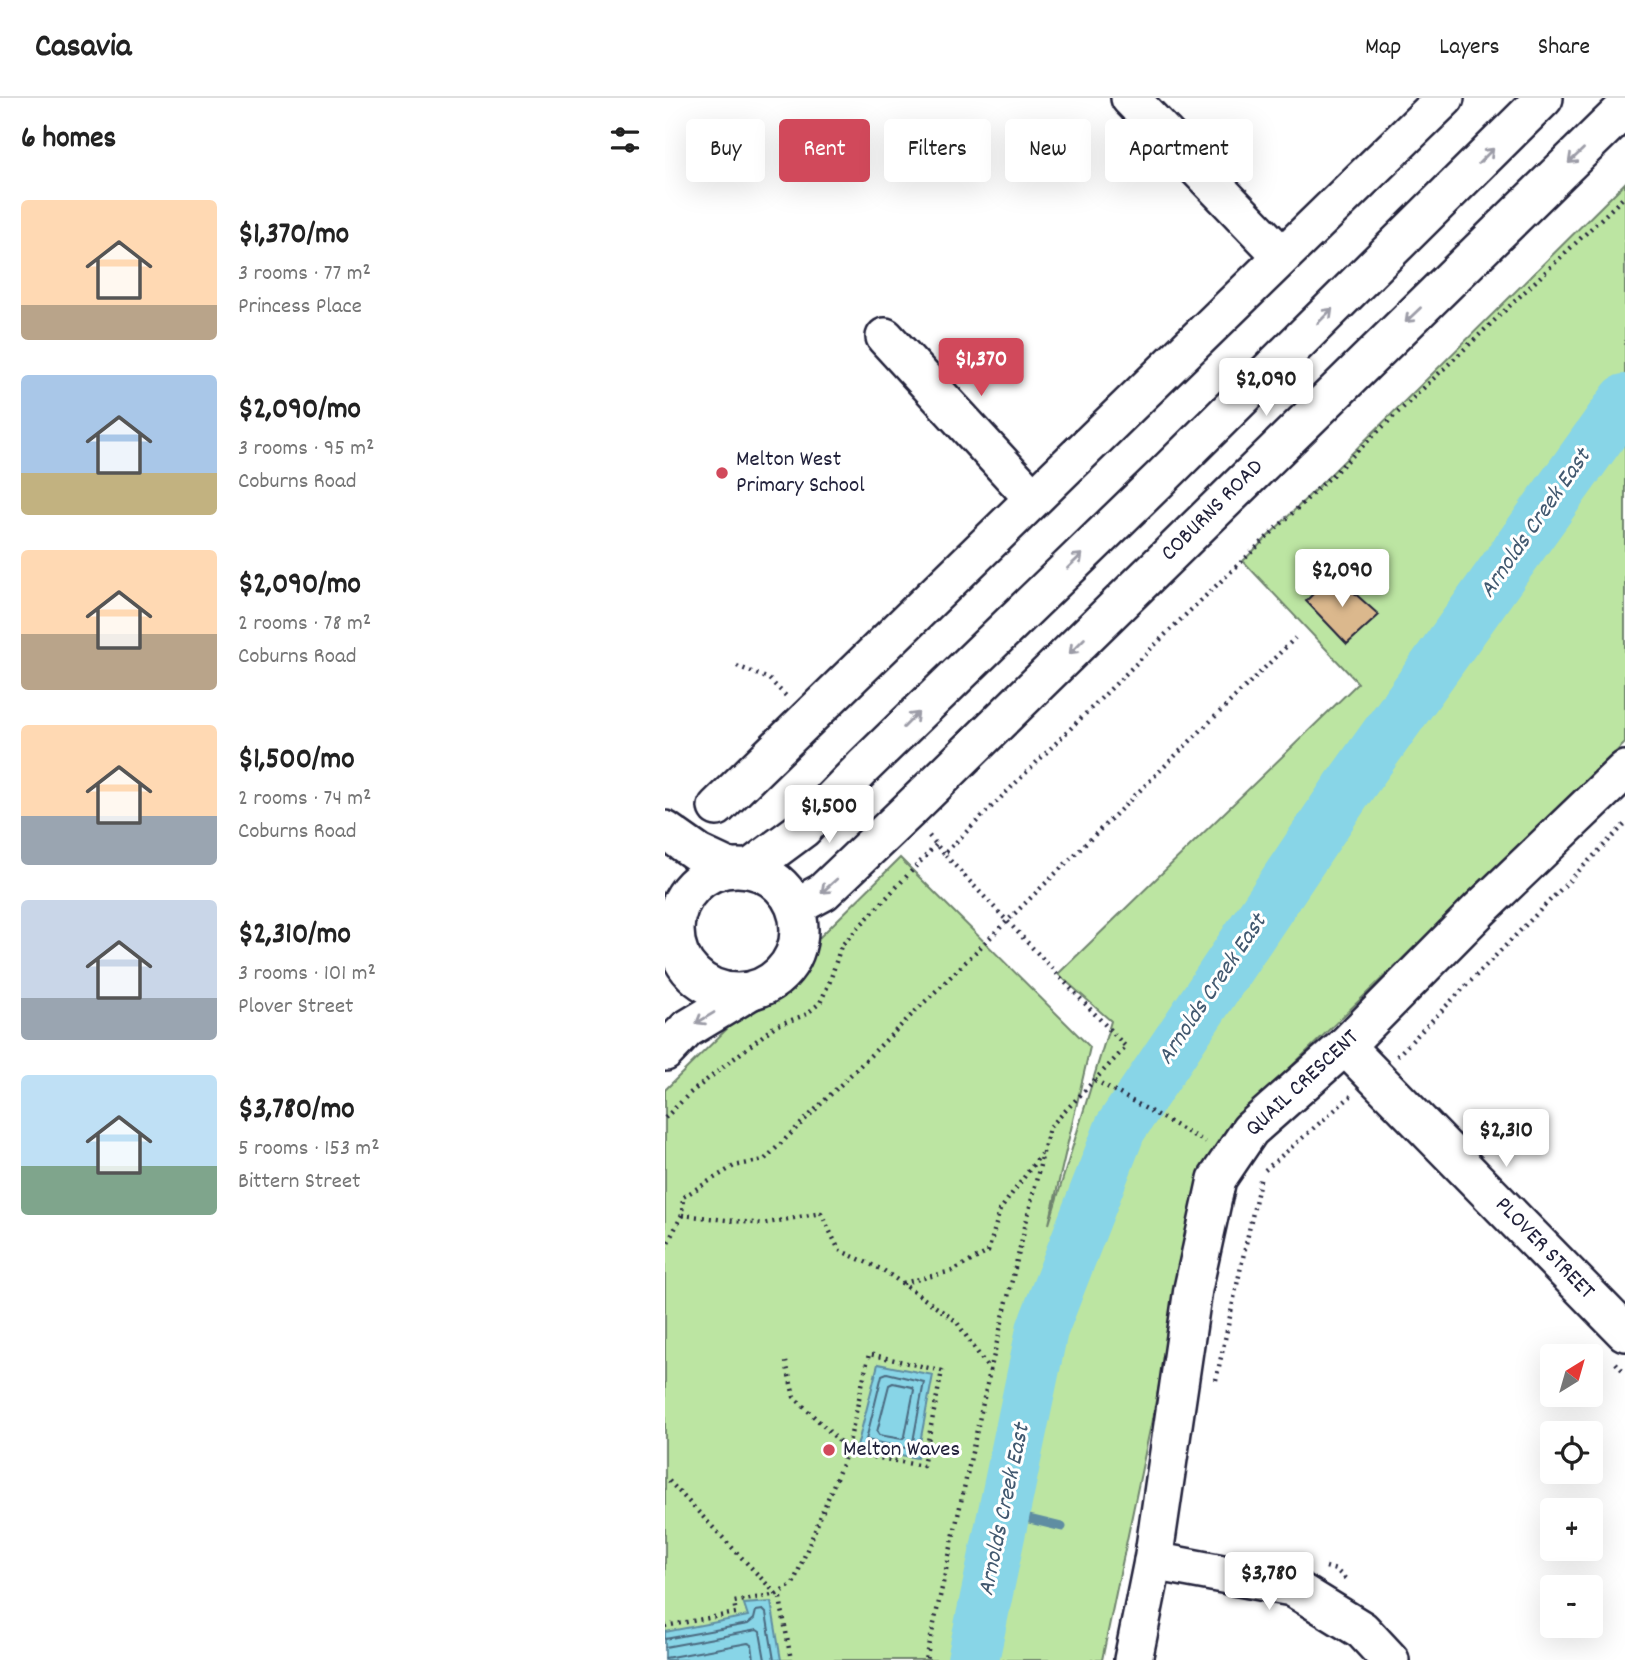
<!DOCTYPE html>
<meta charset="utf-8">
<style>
body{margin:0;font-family:Dekko,sans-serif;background:#f2f2f2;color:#222;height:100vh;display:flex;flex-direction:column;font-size:26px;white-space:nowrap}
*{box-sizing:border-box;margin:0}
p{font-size:23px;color:#767676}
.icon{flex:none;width:38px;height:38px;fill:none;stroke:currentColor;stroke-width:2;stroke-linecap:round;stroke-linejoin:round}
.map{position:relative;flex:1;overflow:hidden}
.details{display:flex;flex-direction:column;background:#fff;width:665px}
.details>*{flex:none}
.guide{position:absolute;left:21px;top:21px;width:665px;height:63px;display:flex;gap:14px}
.needle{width:46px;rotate:37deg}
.tools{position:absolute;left:875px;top:1246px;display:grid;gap:14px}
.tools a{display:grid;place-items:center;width:63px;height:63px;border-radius:7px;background:#fff;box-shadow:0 7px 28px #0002;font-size:35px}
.price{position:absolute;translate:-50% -60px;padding:0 16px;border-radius:7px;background:#fff;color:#222;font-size:23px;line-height:46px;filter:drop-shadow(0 2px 4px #0008)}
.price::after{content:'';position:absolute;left:50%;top:42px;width:21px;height:16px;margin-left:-10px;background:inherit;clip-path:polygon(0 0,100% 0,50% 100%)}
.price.active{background:#d1495b;color:#fff}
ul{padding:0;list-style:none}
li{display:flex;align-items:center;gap:21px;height:175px;padding:0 21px}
li span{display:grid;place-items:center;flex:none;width:196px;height:140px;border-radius:7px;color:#555}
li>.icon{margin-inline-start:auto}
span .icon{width:84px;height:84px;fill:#fffc;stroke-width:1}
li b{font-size:30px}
h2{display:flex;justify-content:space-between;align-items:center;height:84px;padding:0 21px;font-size:30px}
.tag{padding:0 24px;border-radius:7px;background:#fff;box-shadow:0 7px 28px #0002;font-size:24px;line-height:63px}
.tag.active{background:#d1495b;color:#fff}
header{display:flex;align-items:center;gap:42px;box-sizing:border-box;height:98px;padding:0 35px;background:#fff;border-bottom:2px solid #e0e0e0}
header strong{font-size:33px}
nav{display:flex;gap:38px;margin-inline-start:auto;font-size:24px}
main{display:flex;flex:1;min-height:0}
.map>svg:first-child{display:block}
.green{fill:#bce5a2;stroke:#6f846e;stroke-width:2}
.water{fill:#88d5e7;stroke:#5f8da2;stroke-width:2}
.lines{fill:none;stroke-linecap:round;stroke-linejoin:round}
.shore{stroke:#4b6a80;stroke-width:2}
.stream{stroke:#5f8da2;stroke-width:9}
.river{stroke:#88d5e7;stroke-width:52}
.building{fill:#dbb88d;stroke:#22223b;stroke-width:2}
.minor-casing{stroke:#22223b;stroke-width:42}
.path{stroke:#22223b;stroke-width:4.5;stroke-dasharray:2 5;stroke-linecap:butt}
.minor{stroke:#fff;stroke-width:37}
.oneway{stroke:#9c9ca7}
.poi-dot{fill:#d1495b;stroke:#fff;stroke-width:2.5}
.labels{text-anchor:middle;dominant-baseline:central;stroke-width:6;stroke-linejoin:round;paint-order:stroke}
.poi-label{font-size:23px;fill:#22223b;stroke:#fff;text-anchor:start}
.street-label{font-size:23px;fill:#22223b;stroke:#fff}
.water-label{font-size:24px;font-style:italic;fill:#41586f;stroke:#fff}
</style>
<header>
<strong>Casavia</strong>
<nav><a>Map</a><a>Layers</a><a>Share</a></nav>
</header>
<main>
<section class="details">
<h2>6 homes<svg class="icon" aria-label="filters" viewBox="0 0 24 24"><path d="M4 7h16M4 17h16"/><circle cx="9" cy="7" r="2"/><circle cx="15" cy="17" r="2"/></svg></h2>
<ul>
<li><span style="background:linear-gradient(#ffd9b3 75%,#b9a48a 0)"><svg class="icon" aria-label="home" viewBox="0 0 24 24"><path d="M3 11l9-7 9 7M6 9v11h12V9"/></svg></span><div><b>$1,370/mo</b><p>3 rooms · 77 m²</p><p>Princess Place</p></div></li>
<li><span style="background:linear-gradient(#a9c7e8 70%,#c2b280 0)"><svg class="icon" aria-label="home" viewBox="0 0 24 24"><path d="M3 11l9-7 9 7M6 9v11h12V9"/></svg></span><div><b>$2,090/mo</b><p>3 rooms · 95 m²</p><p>Coburns Road</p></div></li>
<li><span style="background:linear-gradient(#ffd9b3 60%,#b9a48a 0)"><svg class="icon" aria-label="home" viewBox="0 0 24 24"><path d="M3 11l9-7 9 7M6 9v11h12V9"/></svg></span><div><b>$2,090/mo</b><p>2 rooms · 78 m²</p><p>Coburns Road</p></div></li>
<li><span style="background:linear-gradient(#ffd9b3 65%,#9aa5b1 0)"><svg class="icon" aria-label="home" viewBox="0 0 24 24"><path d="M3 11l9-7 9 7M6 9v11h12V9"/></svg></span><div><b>$1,500/mo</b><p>2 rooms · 74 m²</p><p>Coburns Road</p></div></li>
<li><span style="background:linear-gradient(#c9d6e8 70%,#9aa5b1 0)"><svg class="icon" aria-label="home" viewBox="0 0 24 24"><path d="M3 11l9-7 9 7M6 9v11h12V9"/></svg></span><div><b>$2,310/mo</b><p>3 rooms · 101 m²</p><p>Plover Street</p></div></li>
<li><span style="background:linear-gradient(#bfe0f5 65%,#7fa58c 0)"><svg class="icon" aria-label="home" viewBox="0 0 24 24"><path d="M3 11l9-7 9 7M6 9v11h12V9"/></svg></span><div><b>$3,780/mo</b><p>5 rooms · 153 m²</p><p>Bittern Street</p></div></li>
</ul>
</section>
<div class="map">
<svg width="960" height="1562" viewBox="0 0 960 1562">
<rect width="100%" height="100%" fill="#fff"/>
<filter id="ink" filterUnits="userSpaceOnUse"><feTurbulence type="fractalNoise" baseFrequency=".0143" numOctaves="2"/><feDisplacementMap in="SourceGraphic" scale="14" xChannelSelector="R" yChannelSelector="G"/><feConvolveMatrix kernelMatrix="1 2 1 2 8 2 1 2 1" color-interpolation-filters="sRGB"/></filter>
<g filter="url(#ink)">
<polygon class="green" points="960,85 960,645 572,1021 540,1067 437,1562 0,1562 0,992 235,760 425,949 384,1126 446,923 393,876 693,585 578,463"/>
<g class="water">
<polygon points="213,1266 268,1277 252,1360 192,1349"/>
<polygon points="106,1504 116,1562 0,1562 0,1534 83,1518 79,1506"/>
</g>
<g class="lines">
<g class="shore">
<polygon points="222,1275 259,1284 247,1349 245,1351 201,1342 217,1277"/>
<polygon points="228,1285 247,1289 249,1292 240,1338 237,1341 214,1337 212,1334 224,1287"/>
<polyline points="0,1541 83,1526 89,1521 91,1513 98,1512 101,1515 109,1562"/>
<polyline points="0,1549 92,1532 95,1534 100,1562"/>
<polyline points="0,1560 83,1545 87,1547 89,1562"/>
</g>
<polyline class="stream" points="339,1415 397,1429"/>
<polyline class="river" points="308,1562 377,1232 455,1031 684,689 960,302"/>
</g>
<polygon class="building" points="668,476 714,517 682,546 641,503"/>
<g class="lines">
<defs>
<g id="minor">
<polyline points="465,0 617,158"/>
<polyline points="220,239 368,400"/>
<polyline points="52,709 780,0"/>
<polyline points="0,732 34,756 64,770"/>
<circle cx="72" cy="832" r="62"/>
<polyline points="84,771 138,731 198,669 496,380 879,0"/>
<polyline points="130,809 158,794 243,713 960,10"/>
<polyline points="680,948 960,1234"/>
<polyline points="0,954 22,931 85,893"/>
<polyline points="488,1463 627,1489 697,1532 725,1562"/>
<polyline points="468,1562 488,1463 528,1191 552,1081 585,1032 680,948 814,812 960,672"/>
</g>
</defs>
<use href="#minor" class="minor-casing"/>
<g class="path">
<polyline points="72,568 104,581 122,599"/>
<polyline points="264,738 279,756"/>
<polyline points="732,958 960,726"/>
<polyline points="430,982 540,1044"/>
<polyline points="0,1020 24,996 110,928 140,917 155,905 165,883 176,848 271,747"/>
<polyline points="600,1072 686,998"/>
<polyline points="17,1117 97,1126 156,1115 174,1152 218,1172 291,1223 325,1273 261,1562"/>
<polyline points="0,1150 17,1117 18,1099 69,1068 99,1062 630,540"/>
<polyline points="238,1185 287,1173 323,1154 335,1112 376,1056"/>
<polyline points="951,1265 960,1275"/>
<polyline points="325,1273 384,1030 461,949 279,756 510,527 960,98"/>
<polyline points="551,1282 596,1078"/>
<polyline points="4,1383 115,1500 126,1562"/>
<polyline points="661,1469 671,1472 682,1482"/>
<polyline points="0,1528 71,1515 69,1504 112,1496 128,1486 182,1354 204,1256 277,1273 258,1368 182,1354 173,1342 129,1299 121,1264"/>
</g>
<use href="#minor" class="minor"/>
</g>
<defs><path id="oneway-shaft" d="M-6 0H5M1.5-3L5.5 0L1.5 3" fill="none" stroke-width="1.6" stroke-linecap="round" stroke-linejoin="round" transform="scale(1.75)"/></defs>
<g class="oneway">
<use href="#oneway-shaft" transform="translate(821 58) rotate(-45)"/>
<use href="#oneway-shaft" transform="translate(911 58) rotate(136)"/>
<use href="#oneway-shaft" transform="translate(748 217) rotate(136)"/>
<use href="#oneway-shaft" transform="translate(660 218) rotate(-45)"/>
<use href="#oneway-shaft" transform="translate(410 463) rotate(-44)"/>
<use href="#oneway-shaft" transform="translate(412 548) rotate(135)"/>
<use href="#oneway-shaft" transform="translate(246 622) rotate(-45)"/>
<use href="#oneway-shaft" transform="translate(164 788) rotate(138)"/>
<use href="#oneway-shaft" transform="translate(40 920) rotate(149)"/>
</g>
</g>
<g class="poi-dot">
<circle cx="57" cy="375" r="7"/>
<circle cx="164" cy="1352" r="7"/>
</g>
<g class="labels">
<g class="poi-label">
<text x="71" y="362">Melton West<tspan x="71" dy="26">Primary School</tspan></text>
<text x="178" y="1352">Melton Waves</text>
</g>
<g class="street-label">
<text transform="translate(548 413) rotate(-45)">COBURNS ROAD</text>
<text transform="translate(638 986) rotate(-43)">QUAIL CRESCENT</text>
<text transform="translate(879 1151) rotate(46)">PLOVER STREET</text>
</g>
<g class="water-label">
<text transform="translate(871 426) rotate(-55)">Arnolds Creek East</text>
<text transform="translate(548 892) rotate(-56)">Arnolds Creek East</text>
<text transform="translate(340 1412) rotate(-78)">Arnolds Creek East</text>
</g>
</g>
</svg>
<div class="tools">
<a><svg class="needle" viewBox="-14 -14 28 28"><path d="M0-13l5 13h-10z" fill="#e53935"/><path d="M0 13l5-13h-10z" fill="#767676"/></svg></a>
<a><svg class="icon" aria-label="locate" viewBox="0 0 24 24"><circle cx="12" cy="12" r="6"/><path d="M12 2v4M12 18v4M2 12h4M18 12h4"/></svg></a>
<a>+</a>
<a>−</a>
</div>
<b class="price active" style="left:316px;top:300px">$1,370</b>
<b class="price" style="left:601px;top:320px">$2,090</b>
<b class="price" style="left:677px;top:511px">$2,090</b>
<b class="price" style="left:164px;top:747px">$1,500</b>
<b class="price" style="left:841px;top:1071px">$2,310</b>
<b class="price" style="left:604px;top:1514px">$3,780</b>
<div class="guide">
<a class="tag">Buy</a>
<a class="tag active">Rent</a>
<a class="tag">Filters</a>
<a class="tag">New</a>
<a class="tag">Apartment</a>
</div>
</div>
</main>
